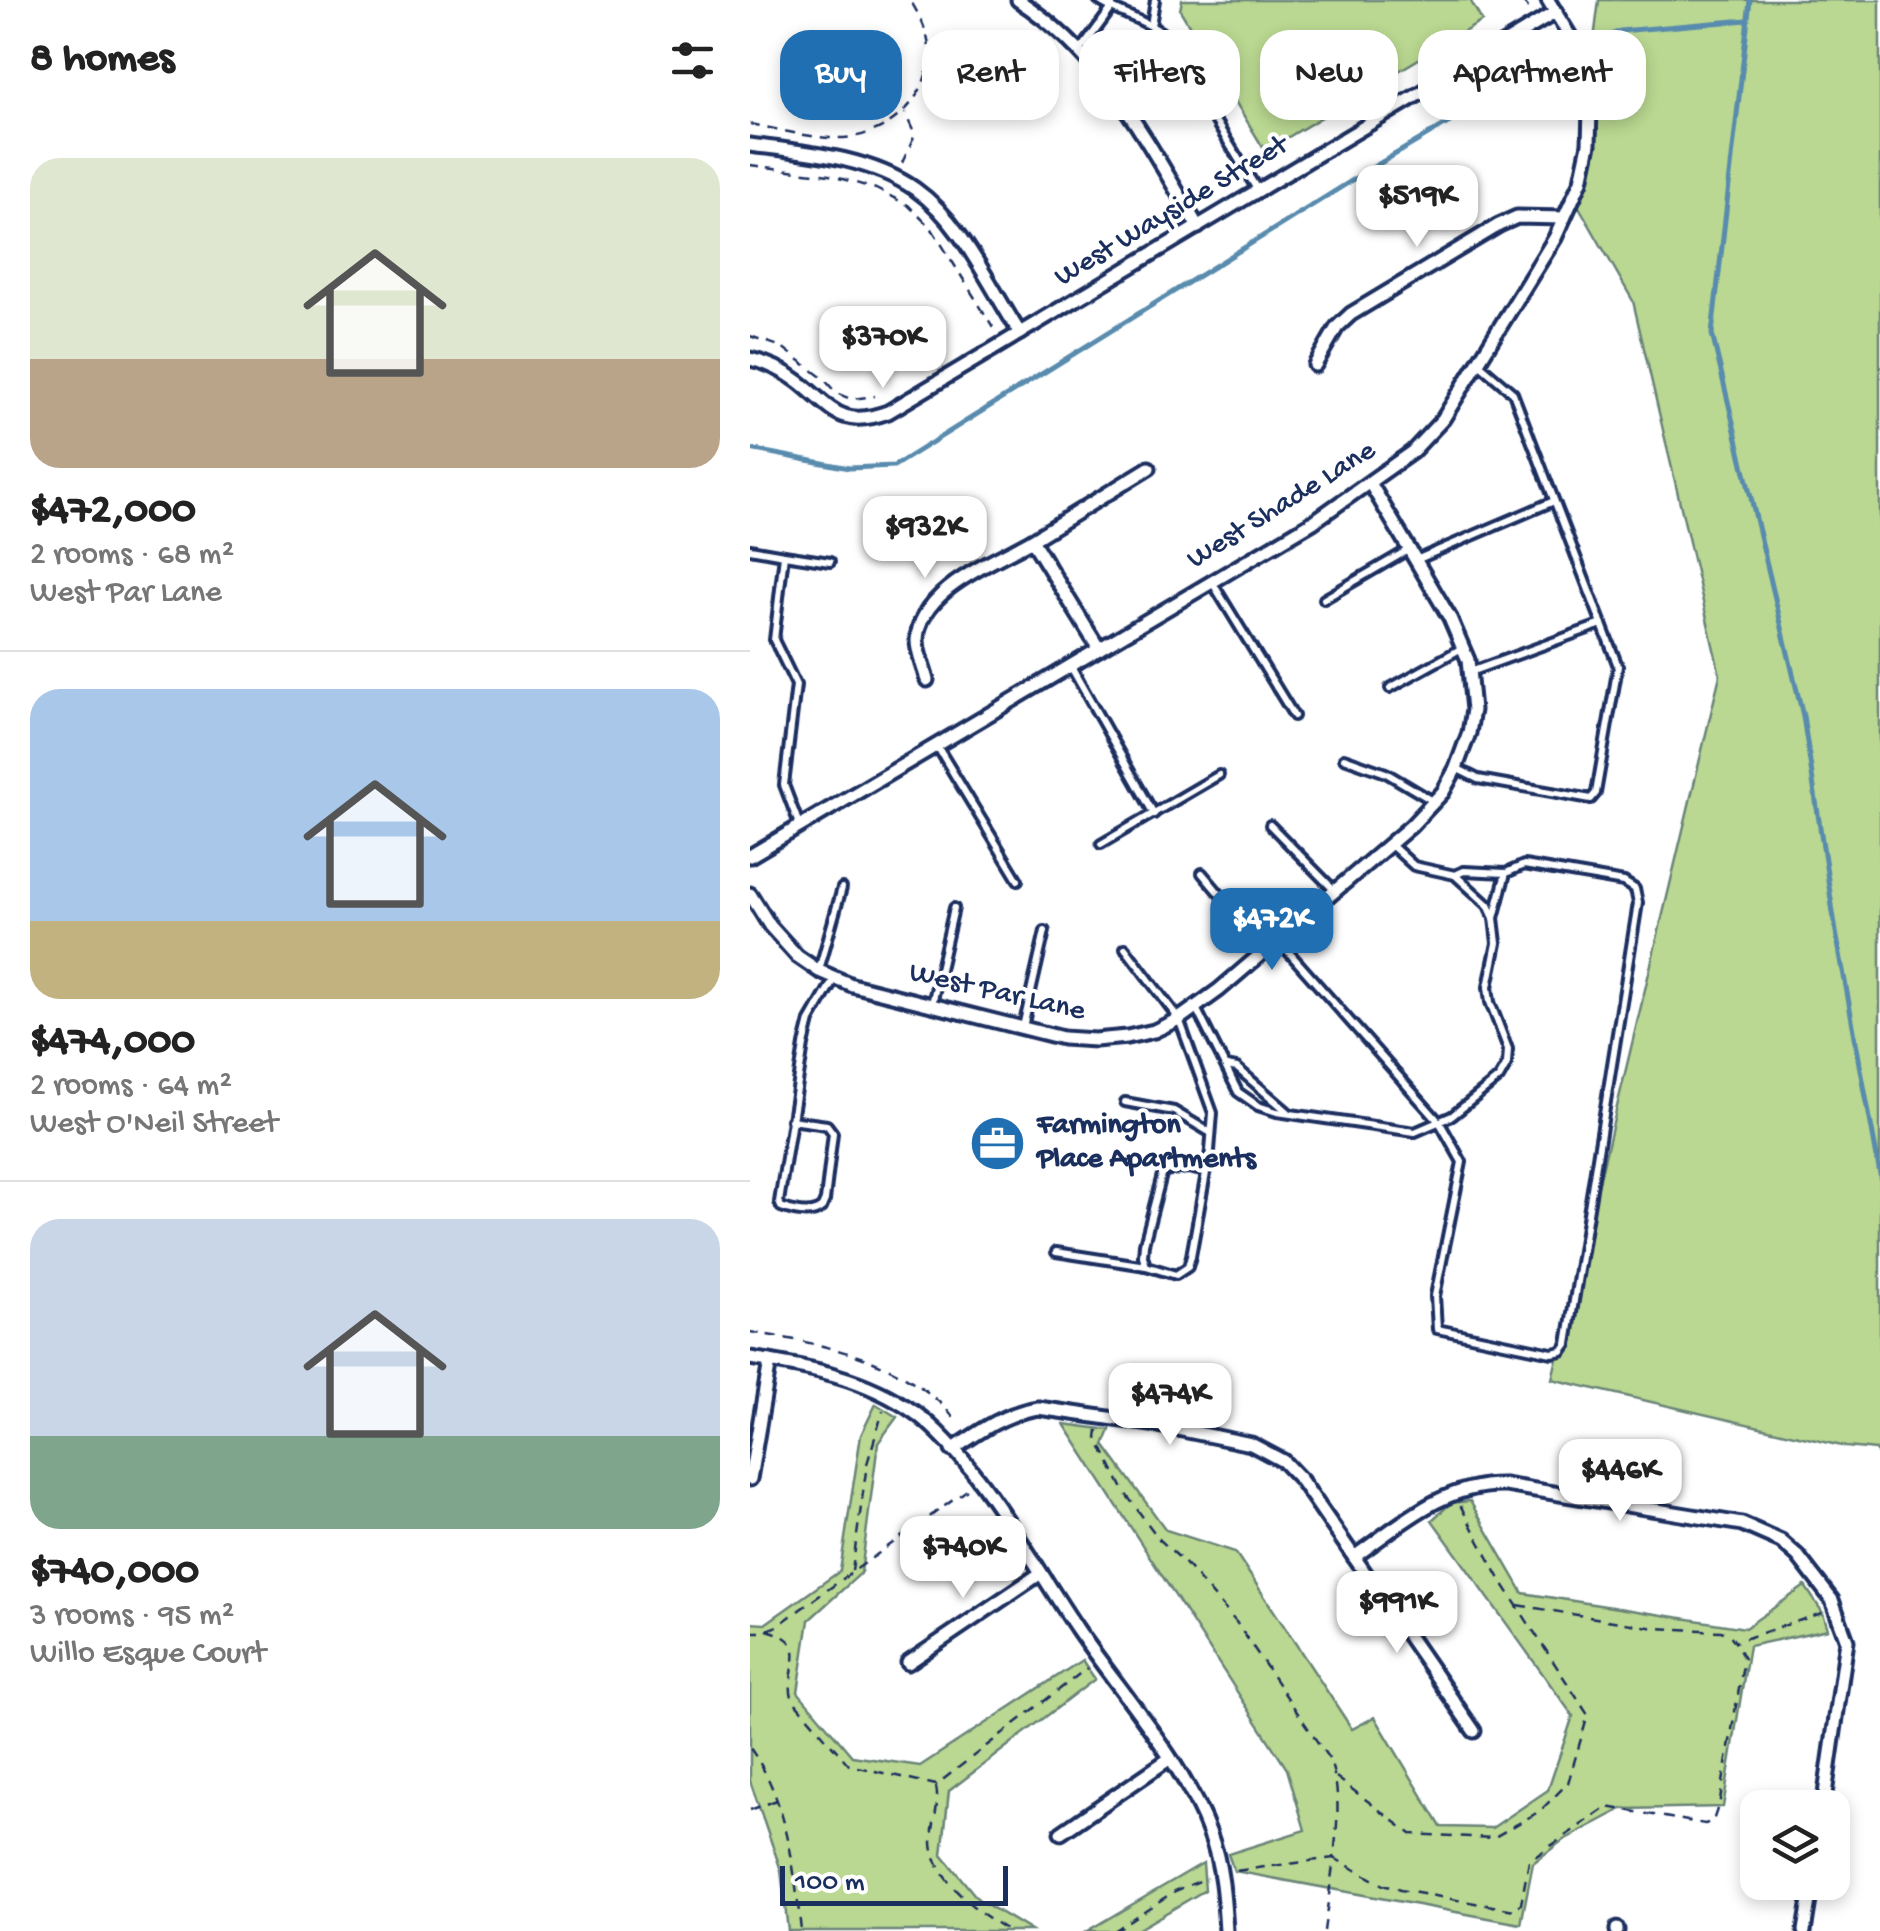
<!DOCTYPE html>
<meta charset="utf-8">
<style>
body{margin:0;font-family:"Gochi Hand",sans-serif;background:#f6f6f6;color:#222;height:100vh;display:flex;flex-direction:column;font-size:38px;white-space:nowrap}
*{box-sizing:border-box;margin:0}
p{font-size:32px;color:#767676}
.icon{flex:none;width:55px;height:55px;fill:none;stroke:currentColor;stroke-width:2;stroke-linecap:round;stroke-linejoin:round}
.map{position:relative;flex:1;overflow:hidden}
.side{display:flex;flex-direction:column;background:#fff;width:750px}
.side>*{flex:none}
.guide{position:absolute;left:30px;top:30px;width:950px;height:90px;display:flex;gap:20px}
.controls{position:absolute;left:990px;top:1790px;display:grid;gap:20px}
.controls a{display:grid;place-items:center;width:110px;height:110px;border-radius:20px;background:#fff;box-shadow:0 5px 15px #0003;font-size:50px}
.scale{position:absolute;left:30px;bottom:25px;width:228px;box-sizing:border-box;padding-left:10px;border:5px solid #1b2f5e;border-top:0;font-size:28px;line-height:35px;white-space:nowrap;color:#1b2f5e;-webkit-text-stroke:8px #fff;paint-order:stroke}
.price{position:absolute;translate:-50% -85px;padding:0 22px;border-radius:20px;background:#fff;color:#222;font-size:32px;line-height:65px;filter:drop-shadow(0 2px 5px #0008)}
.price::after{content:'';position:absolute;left:50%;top:60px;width:30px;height:22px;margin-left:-15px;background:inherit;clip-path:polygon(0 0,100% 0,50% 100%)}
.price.on{background:#1f6fb2;color:#fff}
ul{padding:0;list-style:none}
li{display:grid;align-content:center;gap:20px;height:530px;padding:0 30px}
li+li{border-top:2px solid #e0e0e0}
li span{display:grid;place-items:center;height:310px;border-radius:30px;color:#555}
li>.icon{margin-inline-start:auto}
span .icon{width:180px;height:180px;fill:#fffc;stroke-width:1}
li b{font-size:42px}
h2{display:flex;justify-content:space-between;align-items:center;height:120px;padding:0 30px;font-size:42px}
.pill{padding:0 35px;border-radius:30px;background:#fff;box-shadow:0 5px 15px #0003;font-size:35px;line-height:90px}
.pill.on{background:#1f6fb2;color:#fff}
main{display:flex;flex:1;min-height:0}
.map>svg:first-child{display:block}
.green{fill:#bad891;stroke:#6a8478;stroke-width:2.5}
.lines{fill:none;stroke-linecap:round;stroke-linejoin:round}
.stream{stroke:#588bad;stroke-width:5}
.lane-casing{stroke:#1b2f5e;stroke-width:14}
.street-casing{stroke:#1b2f5e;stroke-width:19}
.path{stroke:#1b2f5e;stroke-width:2.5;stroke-dasharray:10 8;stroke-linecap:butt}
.lane{stroke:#fff;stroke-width:6}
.street{stroke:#fff;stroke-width:11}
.labels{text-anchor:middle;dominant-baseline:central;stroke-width:8;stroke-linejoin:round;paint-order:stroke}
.street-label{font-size:30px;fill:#1b2f5e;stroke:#fff}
.poi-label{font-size:30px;font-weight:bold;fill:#1b2f5e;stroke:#fff;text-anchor:start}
</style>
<main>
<section class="side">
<h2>8 homes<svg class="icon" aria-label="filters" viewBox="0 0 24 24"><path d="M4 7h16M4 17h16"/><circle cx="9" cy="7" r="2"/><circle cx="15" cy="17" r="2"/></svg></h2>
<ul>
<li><span style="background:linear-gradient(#dfe7d0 65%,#b9a48a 0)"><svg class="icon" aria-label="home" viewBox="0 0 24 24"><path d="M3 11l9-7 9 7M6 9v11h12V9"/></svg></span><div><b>$472,000</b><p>2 rooms · 68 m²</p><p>West Par Lane</p></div></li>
<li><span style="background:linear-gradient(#a9c7e8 75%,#c2b280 0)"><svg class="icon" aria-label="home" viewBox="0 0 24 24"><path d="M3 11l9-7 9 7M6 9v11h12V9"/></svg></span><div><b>$474,000</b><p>2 rooms · 64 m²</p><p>West O'Neil Street</p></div></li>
<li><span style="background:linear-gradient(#c9d6e8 70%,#7fa58c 0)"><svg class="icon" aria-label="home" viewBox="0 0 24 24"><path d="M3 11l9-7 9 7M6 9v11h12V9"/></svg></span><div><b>$740,000</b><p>3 rooms · 95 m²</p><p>Willo Esque Court</p></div></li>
</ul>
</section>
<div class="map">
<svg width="1130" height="1931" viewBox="0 0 1130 1931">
<rect width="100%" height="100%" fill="#fff"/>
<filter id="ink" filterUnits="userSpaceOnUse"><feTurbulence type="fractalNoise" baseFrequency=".01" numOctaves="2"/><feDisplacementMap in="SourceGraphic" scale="20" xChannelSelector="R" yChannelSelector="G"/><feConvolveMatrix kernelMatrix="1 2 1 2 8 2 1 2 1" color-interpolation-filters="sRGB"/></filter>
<g filter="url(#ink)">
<g class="green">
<polygon points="432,0 720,0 732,21 515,151 430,10"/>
<polygon points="849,0 1130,0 1130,1461 1126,1450 1096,1447 802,1379 970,675 883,301 824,198"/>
<polygon points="126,1404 147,1417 128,1443 111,1573 59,1620 48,1692 102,1756 170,1766 332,1660 345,1679 199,1791 192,1855 228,1899 281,1931 38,1931 31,1870 0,1781 0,1623 15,1624 90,1571 111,1435"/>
<polygon points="314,1424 360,1430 354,1445 416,1530 485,1552 602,1729 625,1717 691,1827 742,1828 798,1790 823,1716 682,1520 701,1503 720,1501 773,1593 995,1628 1055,1586 1073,1613 1078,1629 999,1646 973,1807 872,1809 812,1841 783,1863 771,1924 484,1871 478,1854 555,1830 537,1769"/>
<polygon points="453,1863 455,1890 385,1931 337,1931"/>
</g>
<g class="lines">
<g class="stream">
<polyline points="1000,0 962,334 1053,716 1086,932 1130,1174"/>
<polyline points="0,449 99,468 144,466 622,168 801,62 870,31 997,20"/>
</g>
<defs>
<g id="lane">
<path d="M348 0C368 14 391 18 411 32L508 191"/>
<polyline points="401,26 405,0"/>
<polyline points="331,50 361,9 363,0"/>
<polyline points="0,549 34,555 24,640 46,685 34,785 50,827"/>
<polyline points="34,555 80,562"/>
<polyline points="666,560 804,501"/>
<polyline points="462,582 544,716"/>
<polyline points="574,599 658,550"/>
<polyline points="321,667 404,814"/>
<polyline points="720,672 852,624"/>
<polyline points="640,688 712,648"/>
<polyline points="187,746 268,880"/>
<polyline points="594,758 636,773 683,801"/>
<polyline points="706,768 728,779 841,799 846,793 868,666 763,393 729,364"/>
<polyline points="520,825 585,891"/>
<polyline points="351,844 469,775"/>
<polyline points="452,873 516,949"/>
<polyline points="705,875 714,871 756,873"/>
<polyline points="528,940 690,1123 712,1162 685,1296 687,1329 802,1353 812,1351 817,1344 888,903 885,889 874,882 774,865 756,873 744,918"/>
<polyline points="375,948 429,1019 463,1113 460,1151 441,1256 438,1267 426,1275 396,1266 393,1256 394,1244 413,1171 438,1168 456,1172"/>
<polyline points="69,970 92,888"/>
<polyline points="182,1004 204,908"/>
<polyline points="446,1008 488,1092 508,1106 527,1112 665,1132 702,1116 749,1078 757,1064 758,1049 740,1002 738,987 747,943 744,918 738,905 705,875 664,866 641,845"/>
<polyline points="273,1027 295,931"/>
<polyline points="477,1066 487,1068 538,1112"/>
<polyline points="375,1102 424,1111 461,1133"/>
<path d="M41 1120 77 1125 83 1133 75 1200 72 1207C62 1216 44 1212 31 1207L29 1202 54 1045 60 1021 84 979"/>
<polyline points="306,1252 396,1266"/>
</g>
<g id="street">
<path d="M268 0C355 57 396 140 448 227"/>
<path d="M0 145C54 152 119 157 165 189 212 222 239 286 270 333"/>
<path d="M0 359C18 363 35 371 49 382 83 409 91 429 138 412L806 12"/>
<polyline points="565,365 587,327 601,314 749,225 767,217 814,218"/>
<polyline points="349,649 282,540 399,468"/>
<path d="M177 680C174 668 167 653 167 641 168 590 244 562 282 540"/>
<polyline points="0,856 563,522 662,452 693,419 805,238 831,181 839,144 840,109 836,77 824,43 798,0"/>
<polyline points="0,894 20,926 47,956 69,971 102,985 313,1038 345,1040 377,1037 404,1031 429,1019 469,990 661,826 693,792 706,768 719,733 723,710 718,660 700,618 620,483"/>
<path d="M0 1358C59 1367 114 1377 164 1412 226 1456 284 1566 328 1630 372 1694 433 1761 460 1834 472 1865 474 1898 476 1931"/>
<path d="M202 1450C230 1431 255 1413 288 1408L408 1425 501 1444 533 1461 551 1480 724 1731"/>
<polyline points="0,1479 20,1361"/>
<path d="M604 1557C651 1524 695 1483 755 1485L992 1524 1031 1541 1048 1556 1082 1600 1097 1641 1073 1808"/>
<polyline points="158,1663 291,1573"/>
<polyline points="311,1833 419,1759"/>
<polyline points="867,1931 867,1929"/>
<polyline points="1054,1931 1062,1882"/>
</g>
</defs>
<use href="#lane" class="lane-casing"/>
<use href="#street" class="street-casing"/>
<g class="path">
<polyline points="772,0 779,9"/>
<path d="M0 124C28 129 58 138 86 138 131 139 175 106 179 59 181 37 171 18 160 0"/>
<polyline points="152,163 165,135 155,113"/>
<polyline points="0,165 79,175 126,189 158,205 182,229 243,327"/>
<polyline points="0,336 32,347 74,379 86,393 101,399 125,396"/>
<path d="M0 1332C72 1344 159 1359 206 1421"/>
<path d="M348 1430 347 1438 375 1493 409 1539 433 1561 486 1622 579 1759C592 1791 587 1825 584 1858L485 1871"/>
<polyline points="102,1571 117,1464 133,1411"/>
<polyline points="768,1605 905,1628 971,1631 980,1635 985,1642 1072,1613"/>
<path d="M17 1630C66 1643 32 1670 43 1700L99 1765 186 1785 337 1668"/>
<polyline points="0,1632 12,1632 27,1626 217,1490"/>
<path d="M0 1748C38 1801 44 1867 51 1931"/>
<polyline points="586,1777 661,1834 743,1838 790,1811 818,1783 838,1715 751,1581 710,1505"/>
<path d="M186 1787C190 1805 182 1824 182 1843 184 1881 229 1913 259 1931"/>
<polyline points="0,1810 27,1800"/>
<polyline points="363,1931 425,1891 457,1878"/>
<polyline points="574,1931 584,1858 633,1885 650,1890 765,1910 771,1904 779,1861 857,1807 955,1824 963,1821 970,1800 994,1659 985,1642"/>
</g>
<use href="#lane" class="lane"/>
<use href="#street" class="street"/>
</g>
</g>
<defs>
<symbol id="office-disc" viewBox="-11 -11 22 22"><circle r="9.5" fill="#1f6fb2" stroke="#fff"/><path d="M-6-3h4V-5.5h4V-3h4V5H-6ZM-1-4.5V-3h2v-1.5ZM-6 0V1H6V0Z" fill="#fff"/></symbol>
</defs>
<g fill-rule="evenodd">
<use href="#office-disc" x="216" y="1112" width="63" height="63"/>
</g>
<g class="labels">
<g class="street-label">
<text transform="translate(422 212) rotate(-31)">West Wayside Street</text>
<text transform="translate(532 506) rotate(-32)">West Shade Lane</text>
<text transform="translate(247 993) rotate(13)">West Par Lane</text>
</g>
<g class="poi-label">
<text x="287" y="1126">Farmington<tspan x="287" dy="34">Place Apartments</tspan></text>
</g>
</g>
</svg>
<div class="controls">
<a><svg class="icon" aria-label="layers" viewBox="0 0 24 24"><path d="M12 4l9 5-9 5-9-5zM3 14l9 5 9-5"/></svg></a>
</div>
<div class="scale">100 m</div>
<b class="price" style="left:667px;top:250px">$519K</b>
<b class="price" style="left:133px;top:391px">$370K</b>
<b class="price" style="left:175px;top:581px">$932K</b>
<b class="price on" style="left:522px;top:973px">$472K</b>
<b class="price" style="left:420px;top:1448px">$474K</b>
<b class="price" style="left:870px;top:1524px">$446K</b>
<b class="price" style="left:213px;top:1601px">$740K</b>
<b class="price" style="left:647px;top:1656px">$991K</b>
<div class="guide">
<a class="pill on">Buy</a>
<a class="pill">Rent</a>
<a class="pill">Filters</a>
<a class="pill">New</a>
<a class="pill">Apartment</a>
</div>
</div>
</main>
